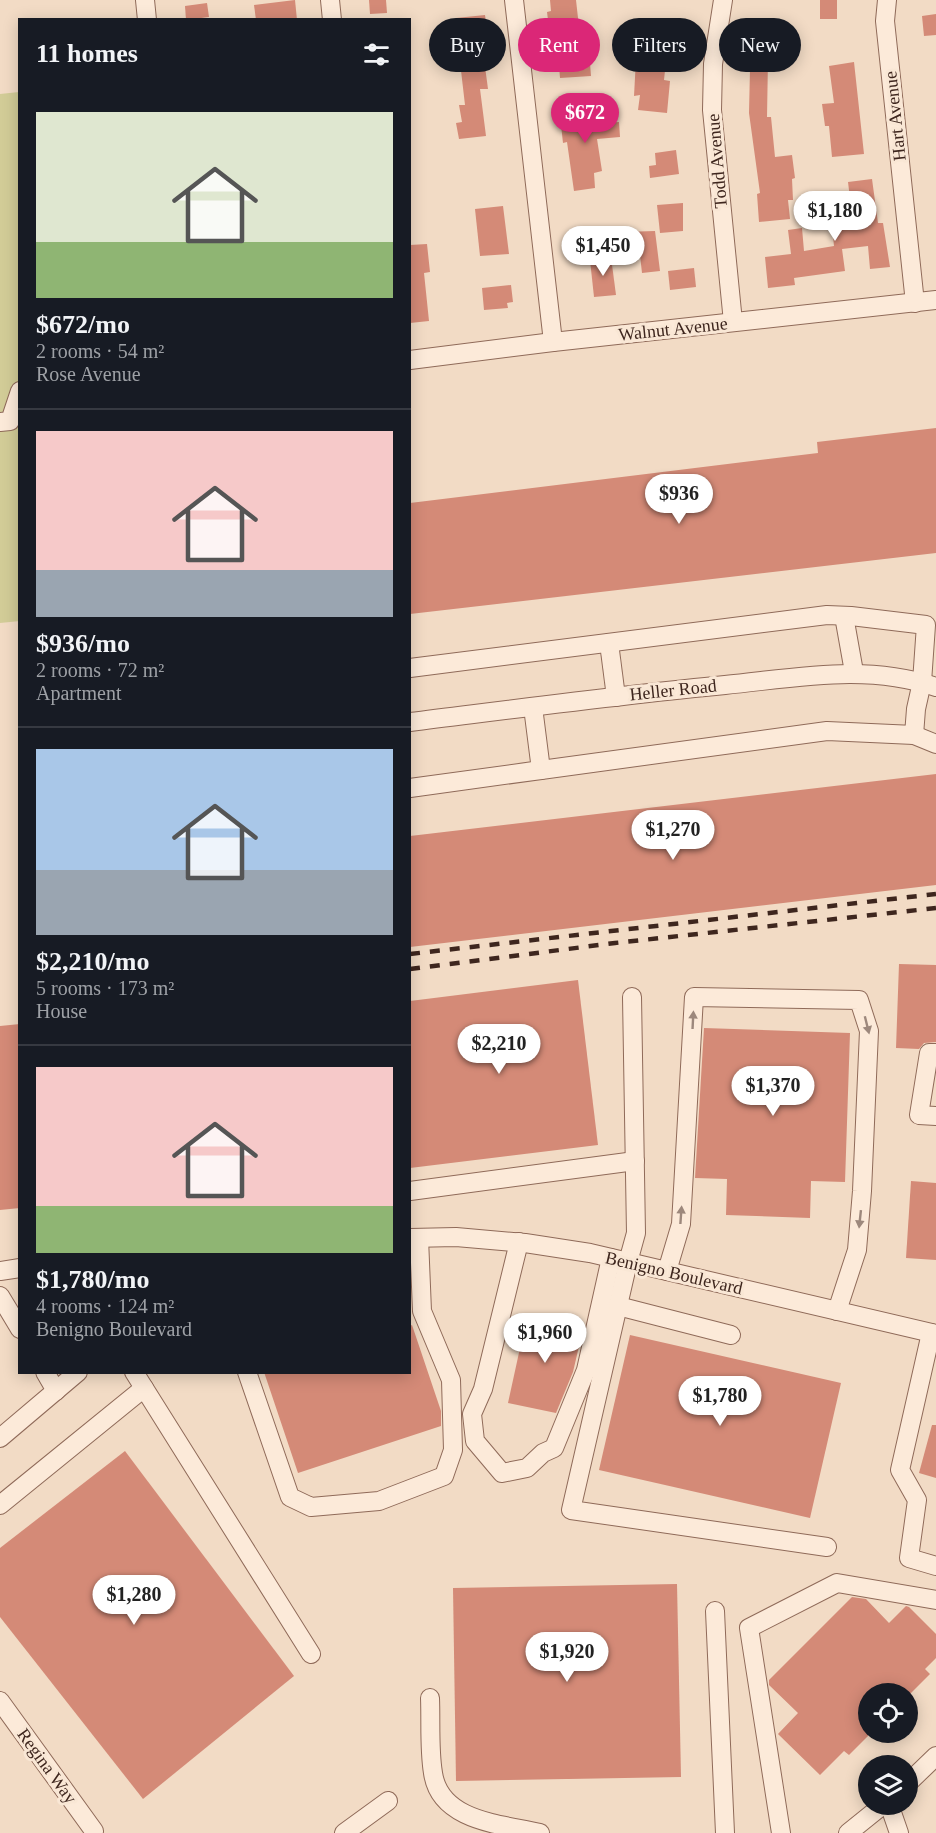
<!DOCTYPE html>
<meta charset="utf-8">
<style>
body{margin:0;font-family:Georgia,serif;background:#242831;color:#f1f3f6;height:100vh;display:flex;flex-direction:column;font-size:22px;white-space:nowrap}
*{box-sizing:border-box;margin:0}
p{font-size:20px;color:#9ea1a6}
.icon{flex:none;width:33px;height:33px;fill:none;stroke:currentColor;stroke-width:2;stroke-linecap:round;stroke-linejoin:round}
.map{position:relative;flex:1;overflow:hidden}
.sheet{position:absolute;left:18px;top:18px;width:393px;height:1356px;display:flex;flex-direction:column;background:#171b24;border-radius:0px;box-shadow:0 3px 15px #0003}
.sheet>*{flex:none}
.banner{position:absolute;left:429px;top:18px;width:417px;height:54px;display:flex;gap:12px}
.fabs{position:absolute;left:858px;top:1683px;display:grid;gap:12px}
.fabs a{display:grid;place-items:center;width:60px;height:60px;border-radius:50%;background:#171b24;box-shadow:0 3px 15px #0003;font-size:30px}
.price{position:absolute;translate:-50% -51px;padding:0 14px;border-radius:21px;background:#fff;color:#222;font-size:20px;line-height:39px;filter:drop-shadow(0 2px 3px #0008)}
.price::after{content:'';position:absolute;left:50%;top:36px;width:18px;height:14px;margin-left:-9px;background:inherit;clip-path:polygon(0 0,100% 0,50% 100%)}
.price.current{background:#db2777;color:#fff}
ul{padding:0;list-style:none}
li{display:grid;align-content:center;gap:12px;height:318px;padding:0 18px}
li+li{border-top:2px solid #363941}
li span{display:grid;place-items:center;height:186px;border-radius:0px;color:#555}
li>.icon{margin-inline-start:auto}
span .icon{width:108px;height:108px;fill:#fffc;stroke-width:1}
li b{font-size:26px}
h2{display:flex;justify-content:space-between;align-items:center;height:72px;padding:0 18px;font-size:26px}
.tag{padding:0 21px;border-radius:27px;background:#171b24;box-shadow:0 3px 15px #0003;font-size:21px;line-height:54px}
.tag.current{background:#db2777;color:#fff}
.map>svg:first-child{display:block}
.green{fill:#d2cc97}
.building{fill:#d48a77}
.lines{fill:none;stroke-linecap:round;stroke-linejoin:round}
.minor-casing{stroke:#8f6a59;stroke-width:20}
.minor{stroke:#fcead9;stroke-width:18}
.rail{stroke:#3e261e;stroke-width:4.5;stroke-dasharray:10 10;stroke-linecap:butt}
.oneway{fill:#9d887c}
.labels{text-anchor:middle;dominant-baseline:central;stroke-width:6;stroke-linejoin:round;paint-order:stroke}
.street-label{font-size:18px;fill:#3e261e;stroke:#f9e7d5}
</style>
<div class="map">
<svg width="936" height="1833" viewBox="0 0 936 1833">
<rect width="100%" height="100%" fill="#f2dbc5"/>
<polygon class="green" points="19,92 20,621 0,623 0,94"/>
<g class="building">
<polygon points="295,0 297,20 256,20 254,5"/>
<polygon points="369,0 386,0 387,13 370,14"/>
<polygon points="550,0 576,0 580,36 588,36 591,76 560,78 556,29 549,28 547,12 551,11"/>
<rect x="820" y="0" width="17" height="19"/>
<polygon points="207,3 209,17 186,20 185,6"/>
<polygon points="936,14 936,35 924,36 922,16"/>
<polygon points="485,15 487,29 457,32 456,18"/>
<polygon points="757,29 788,34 786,48 777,47 775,61 768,59 767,117 771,117 775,157 792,155 795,178 792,179 793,200 788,200 790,219 759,222 757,194 760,193 749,113 750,69"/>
<polygon points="484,59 488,89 480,89 486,136 459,139 456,123 462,122 459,105 465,105 460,62"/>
<polygon points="636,59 666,61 664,80 670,81 667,113 638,110 640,95 634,96"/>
<polygon points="854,62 864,154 832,157 829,126 825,126 822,104 834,103 829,66"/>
<polygon points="586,104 589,124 619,122 620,137 597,139 602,171 594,173 595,188 574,191 567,142 563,143 560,116 567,115 566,106"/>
<polygon points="676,150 679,174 650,178 649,166 656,165 655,153"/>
<polygon points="872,179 878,223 883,223 890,267 870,269 868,246 842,249 845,271 794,278 795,285 768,288 765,257 791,254 788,230 802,228 804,251 834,246 831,218 852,215 848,182"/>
<polygon points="683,203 683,231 660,233 657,205"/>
<polygon points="503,206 509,254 480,256 475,209"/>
<polygon points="655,231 660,271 642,273 640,255 616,258 614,240 623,239 623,232"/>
<polygon points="427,244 430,272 424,273 429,321 410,323 410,245"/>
<polygon points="611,257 616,295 594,297 590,260"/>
<polygon points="694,268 696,287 670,290 668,271"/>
<polygon points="511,285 513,302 507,303 508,308 484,310 482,288"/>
<polygon points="936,428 936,553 410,614 410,503 818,453 817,442"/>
<polygon points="936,774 936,885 410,947 410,836"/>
<polygon points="899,964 936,965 936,1042 924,1043 919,1049 896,1048"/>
<polygon points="578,980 598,1145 410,1168 410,1001"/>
<polygon points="20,1024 20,1208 0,1210 0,1026"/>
<polygon points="704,1028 850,1033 845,1182 811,1181 810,1218 726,1215 727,1179 695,1178"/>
<polygon points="911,1181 936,1183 936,1260 906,1258"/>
<polygon points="527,1316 583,1329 573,1372 556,1413 508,1403"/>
<polygon points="412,1325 441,1411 441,1426 298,1473 264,1372 410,1372 410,1326"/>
<polygon points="630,1335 841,1383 810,1518 599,1470"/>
<polygon points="932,1425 936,1425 936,1478 919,1473"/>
<polygon points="125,1451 294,1676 143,1799 0,1617 0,1548"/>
<polygon points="677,1584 681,1777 456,1781 453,1588"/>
<polygon points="852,1597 866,1599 889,1623 906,1606 909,1607 936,1634 936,1658 925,1669 930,1674 910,1694 868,1694 868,1736 849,1755 844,1751 820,1775 778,1734 798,1713 769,1685 769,1680"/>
</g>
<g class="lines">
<defs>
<g id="minor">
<polyline points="145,0 147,20"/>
<polyline points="330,0 332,20"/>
<polyline points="514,0 553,342"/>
<polyline points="723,0 713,64 712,110 733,322"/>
<polyline points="887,0 885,21 915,303"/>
<polyline points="410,360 553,342 936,300"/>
<polyline points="0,422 10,421 20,391"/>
<polyline points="844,616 854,672"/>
<polyline points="609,643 616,697"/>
<polyline points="410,668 827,615 851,616 926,625 922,682 916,709 914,735 827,731 541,770"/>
<path d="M410 722C515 709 620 695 725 685 796 678 867 663 936 687"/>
<polyline points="914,735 936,744"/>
<polyline points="410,788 541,770 533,707"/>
<polyline points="632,997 636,1233 628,1262 571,1510 827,1547"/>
<polyline points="936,1053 929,1053 919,1115 936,1116"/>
<polyline points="410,1191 635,1161"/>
<polyline points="410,1238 456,1237 525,1243 590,1253 936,1334"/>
<polyline points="519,1242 483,1389 472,1414 475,1441 502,1473 527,1468 543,1453 554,1448 586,1370 611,1258"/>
<polyline points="0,1271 20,1268"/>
<polyline points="667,1271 681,1224 694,997 859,1000 869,1031 862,1191 857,1250 837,1311"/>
<polyline points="0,1296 20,1329"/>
<polyline points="618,1306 731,1335"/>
<polyline points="931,1333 900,1470 917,1500 909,1558 936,1566"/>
<polyline points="45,1372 56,1391"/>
<polyline points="134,1372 311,1654"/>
<polyline points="247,1372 290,1497 311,1507 379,1501 444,1476 453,1450 451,1380 422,1311 419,1238"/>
<polyline points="0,1438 78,1372"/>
<polyline points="0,1505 144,1388"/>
<polyline points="715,1611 725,1833"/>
<path d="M430 1698C431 1723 429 1749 433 1773 440 1822 502 1824 540 1833"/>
<polyline points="0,1701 94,1831"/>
<polyline points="908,1783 936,1756"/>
<polyline points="889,1804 899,1833"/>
<polyline points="344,1833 388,1801"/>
<polyline points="781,1833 749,1628 837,1583 936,1600"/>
<polyline points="848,1833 884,1804"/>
</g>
</defs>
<use href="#minor" class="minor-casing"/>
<use href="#minor" class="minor"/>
<g class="rail">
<polyline points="410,954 936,894"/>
<polyline points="410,969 615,943 936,908"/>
</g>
</g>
<defs><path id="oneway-solid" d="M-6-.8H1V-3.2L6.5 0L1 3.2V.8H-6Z" transform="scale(1.5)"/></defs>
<g class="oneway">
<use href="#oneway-solid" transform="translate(693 1020) rotate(-87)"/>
<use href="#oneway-solid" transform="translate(867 1025) rotate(76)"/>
<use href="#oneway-solid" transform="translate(681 1215) rotate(-86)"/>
<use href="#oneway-solid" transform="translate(860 1219) rotate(96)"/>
</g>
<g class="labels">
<g class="street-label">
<text transform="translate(895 116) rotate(-96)">Hart Avenue</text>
<text transform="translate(717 161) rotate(-95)">Todd Avenue</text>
<text transform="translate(673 329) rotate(-6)">Walnut Avenue</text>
<text transform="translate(673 690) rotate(-6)">Heller Road</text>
<text transform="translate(674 1273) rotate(13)">Benigno Boulevard</text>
<text transform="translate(47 1766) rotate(54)">Regina Way</text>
</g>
</g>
</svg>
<div class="fabs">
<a><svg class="icon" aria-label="locate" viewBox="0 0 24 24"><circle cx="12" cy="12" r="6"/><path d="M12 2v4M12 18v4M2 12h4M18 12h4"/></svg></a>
<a><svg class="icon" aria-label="layers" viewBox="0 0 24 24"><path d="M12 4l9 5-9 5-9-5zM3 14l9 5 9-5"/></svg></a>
</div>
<b class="price current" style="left:585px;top:144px">$672</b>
<b class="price" style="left:835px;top:242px">$1,180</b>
<b class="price" style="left:603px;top:277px">$1,450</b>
<b class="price" style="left:679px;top:525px">$936</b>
<b class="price" style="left:673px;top:861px">$1,270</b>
<b class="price" style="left:499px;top:1075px">$2,210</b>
<b class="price" style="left:773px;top:1117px">$1,370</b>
<b class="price" style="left:545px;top:1364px">$1,960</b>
<b class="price" style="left:720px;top:1427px">$1,780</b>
<b class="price" style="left:134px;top:1626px">$1,280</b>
<b class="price" style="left:567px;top:1683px">$1,920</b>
<div class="banner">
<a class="tag">Buy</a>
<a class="tag current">Rent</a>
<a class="tag">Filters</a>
<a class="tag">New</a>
</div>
<section class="sheet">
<h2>11 homes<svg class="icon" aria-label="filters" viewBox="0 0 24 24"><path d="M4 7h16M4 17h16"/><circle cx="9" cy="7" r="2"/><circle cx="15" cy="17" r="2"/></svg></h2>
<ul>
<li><span style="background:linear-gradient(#dfe7d0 70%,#8fb573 0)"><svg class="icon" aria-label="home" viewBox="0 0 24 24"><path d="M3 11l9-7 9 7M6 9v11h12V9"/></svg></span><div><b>$672/mo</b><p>2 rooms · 54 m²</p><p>Rose Avenue</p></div></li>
<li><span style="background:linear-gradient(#f6c9c9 75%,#9aa5b1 0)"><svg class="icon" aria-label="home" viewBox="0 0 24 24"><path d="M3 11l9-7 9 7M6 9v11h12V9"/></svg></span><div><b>$936/mo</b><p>2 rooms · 72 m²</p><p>Apartment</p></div></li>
<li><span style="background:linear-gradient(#a9c7e8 65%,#9aa5b1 0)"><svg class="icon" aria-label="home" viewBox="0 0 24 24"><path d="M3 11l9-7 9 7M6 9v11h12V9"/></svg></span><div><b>$2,210/mo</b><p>5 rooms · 173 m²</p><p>House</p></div></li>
<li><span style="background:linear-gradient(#f6c9c9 75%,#8fb573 0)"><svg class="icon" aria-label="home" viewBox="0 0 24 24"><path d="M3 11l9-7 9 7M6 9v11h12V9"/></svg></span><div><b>$1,780/mo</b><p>4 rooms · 124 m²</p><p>Benigno Boulevard</p></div></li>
</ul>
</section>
</div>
